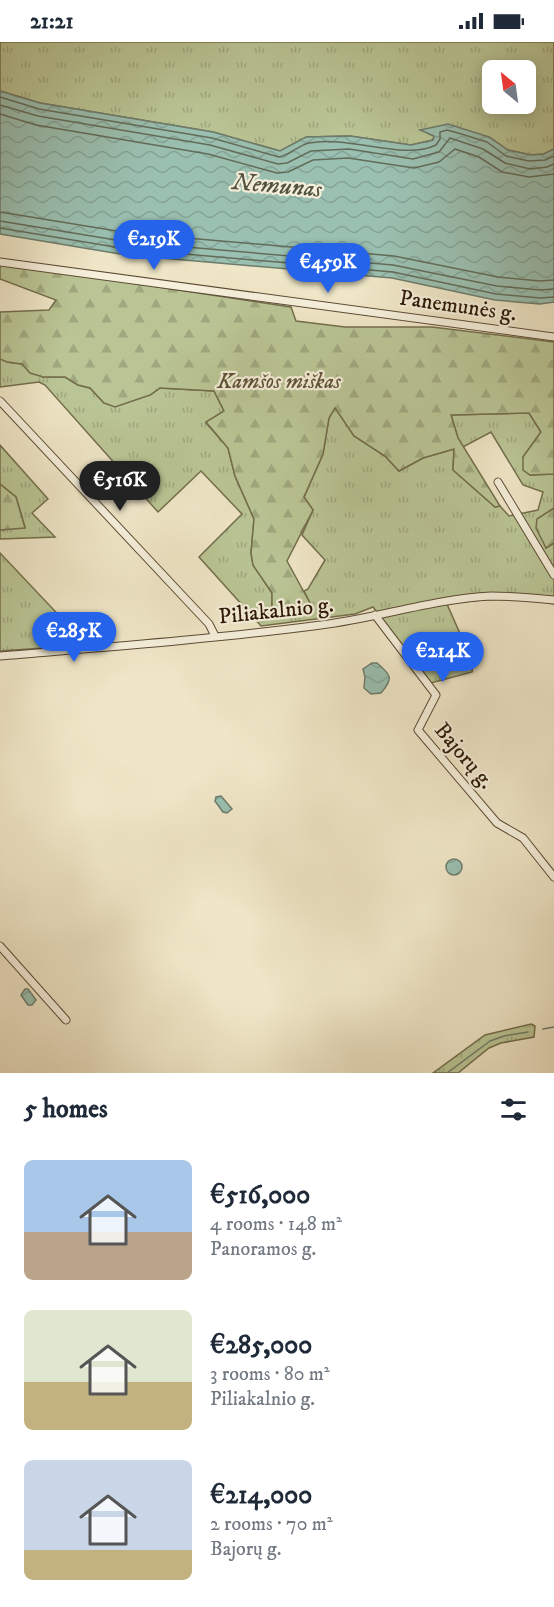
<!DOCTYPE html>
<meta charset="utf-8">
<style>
body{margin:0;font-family:"IM FELL DW Pica",serif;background:#f2f2f3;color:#1f2937;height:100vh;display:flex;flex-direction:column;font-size:22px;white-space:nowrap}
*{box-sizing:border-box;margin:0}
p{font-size:20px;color:#747a83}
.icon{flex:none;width:33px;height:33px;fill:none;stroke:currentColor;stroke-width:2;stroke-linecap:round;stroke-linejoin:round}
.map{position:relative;height:1031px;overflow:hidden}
.side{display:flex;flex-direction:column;background:#fff;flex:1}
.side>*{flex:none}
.needle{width:39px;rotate:331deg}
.tools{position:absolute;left:482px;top:18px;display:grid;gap:12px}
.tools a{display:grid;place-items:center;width:54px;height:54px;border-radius:9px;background:#fff;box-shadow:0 3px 15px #0003;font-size:30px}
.price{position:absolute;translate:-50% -51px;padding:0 14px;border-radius:21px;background:#2563eb;color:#fff;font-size:20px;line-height:39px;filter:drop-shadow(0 2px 3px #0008)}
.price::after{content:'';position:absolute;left:50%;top:36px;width:18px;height:14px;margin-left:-9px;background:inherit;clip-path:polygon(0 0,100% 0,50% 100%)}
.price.selected{background:#222;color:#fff}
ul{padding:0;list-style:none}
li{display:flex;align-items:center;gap:18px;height:150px;padding:0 24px}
li span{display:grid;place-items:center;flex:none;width:168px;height:120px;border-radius:9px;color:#555}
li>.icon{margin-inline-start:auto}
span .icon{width:72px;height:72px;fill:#fffc;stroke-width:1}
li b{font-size:26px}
h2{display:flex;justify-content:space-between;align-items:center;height:72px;padding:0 24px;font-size:26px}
.status{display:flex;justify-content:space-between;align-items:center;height:42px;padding:0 30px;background:#fff;direction:ltr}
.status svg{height:16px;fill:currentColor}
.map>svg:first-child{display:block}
.grass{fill:url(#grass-tufts);stroke:#736e4c;stroke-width:1.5;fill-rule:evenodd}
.forest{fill:url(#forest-firs);stroke:#736e4c;stroke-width:1.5}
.water{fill:url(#water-waves);stroke:#6e7c6c;stroke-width:1.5}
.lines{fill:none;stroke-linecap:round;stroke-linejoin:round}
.shore{stroke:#636c5a;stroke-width:1.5}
.stream{stroke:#6e7c6c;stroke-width:1.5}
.minor-casing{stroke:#5d4b35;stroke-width:9}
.minor{stroke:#f5efdb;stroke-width:7}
.labels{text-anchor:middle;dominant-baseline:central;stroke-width:4.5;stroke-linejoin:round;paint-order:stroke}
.street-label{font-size:22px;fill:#2c1704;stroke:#f5efdb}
.park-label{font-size:22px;font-style:italic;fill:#5e5437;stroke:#f5efdb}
.water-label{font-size:24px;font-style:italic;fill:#525241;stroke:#f5efdb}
</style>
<div class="status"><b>21:21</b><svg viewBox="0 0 49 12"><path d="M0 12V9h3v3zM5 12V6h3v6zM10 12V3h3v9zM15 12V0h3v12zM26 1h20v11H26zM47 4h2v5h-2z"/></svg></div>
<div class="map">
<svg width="554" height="1031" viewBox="0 0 554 1031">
<defs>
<pattern id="grass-tufts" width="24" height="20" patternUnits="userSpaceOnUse" patternTransform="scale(1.5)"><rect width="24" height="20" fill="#bac595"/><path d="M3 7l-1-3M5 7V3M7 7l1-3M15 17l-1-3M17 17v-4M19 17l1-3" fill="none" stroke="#a0a87f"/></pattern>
<pattern id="forest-firs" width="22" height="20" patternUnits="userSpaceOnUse" patternTransform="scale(1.5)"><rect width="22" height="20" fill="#bac595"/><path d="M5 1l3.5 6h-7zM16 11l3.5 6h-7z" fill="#a0a87f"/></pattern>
<pattern id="water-waves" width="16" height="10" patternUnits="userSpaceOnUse" patternTransform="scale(1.5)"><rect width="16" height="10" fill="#9ac0b1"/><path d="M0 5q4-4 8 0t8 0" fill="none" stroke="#85a497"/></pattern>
</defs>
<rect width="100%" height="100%" fill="#efe6c7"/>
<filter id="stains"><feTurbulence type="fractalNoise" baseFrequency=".00333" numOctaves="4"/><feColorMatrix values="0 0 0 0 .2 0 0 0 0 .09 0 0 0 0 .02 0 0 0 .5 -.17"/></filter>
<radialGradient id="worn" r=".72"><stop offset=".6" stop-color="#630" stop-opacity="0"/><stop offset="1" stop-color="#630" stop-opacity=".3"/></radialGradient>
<g class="grass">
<path d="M0 0H554V107L544 112 531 113 508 108 489 95 427 91 434 94 433 98 411 103 350 94 307 95 280 109 213 90 40 61 0 49ZM492 28H525V62H492Z"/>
<path d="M3 316 7 320 22 322 43 335H65L78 343 90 346 104 361 150 353 160 346 214 349 224 369 206 381 228 406 235 434 254 477 251 511 253 523 272 551V568L277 573 282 569 310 561 304 549 308 547 325 518 302 493 313 468 304 455 323 412 329 376 335 365 354 394 385 414 399 429 423 416 454 407 453 428 495 465 500 464 509 474 538 468 543 450 523 443 491 390 463 405 458 396 451 373 529 371 541 390 523 415 530 433 554 432V466L538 477 546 506 554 501V562C517 554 485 557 447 562L473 621 472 630 431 641 373 565 355 572 261 584 199 515 242 472 201 429 158 470 45 343 39 340 0 345V317Z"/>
<polygon points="0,403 48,457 32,471 55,495 0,497 0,488 25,485 16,455 0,442"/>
<polygon points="0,511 87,603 0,609"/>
<polygon points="531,982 535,984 534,995 501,1001 489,1006 458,1031 433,1031 485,993"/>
</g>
<g class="forest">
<polygon points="0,221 291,265 296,279 345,285 432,285 554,300 554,432 530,433 523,428 523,415 541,390 529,371 451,373 458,396 500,464 495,465 453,428 454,407 423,416 399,429 385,414 354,394 335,366 329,376 323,412 304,455 313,468 287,519 310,561 275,573 272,568 272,551 253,523 251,511 254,477 235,434 228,406 206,380 224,369 214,349 160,346 150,353 115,365 104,361 90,346 78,343 65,335 43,335 30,331 22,322 7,320 0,317 0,270 49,268 56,258 0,237"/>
<polygon points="0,442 16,455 25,486 0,488"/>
<polygon points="554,466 554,501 546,506 536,486 537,477"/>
</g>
<g class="water">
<polygon points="0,49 40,61 213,90 280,109 306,95 350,94 411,103 433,98 434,94 420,88 448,82 489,95 508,108 531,113 544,112 554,107 554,260 540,262 495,258 392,236 126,213 0,192"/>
<path d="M372 621H377C391 633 394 636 381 651L371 652 364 646 365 635 363 627Z"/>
<polygon points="221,754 232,767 227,771 223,770 215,759 216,755"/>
<circle cx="454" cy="825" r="8"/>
<polygon points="25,947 28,947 36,958 32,963 28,963 21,953"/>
</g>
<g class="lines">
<g class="shore">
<path d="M0 55 39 67 212 96 279 115C290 113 299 103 309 101 349 93 404 119 436 103L440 97V90L447 88 458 91 487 100 506 114 529 119 545 118 554 114"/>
<polyline points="0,63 38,74 210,103 278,122 287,121 311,109 349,107 413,117 439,110 450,96 483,107 505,121 530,127 547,125 554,122"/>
<polyline points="0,72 36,83 208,112 277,131 288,130 313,118 348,116 414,126 439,120 455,107 479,115 502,130 529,135 554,132"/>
<polyline points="0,170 129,191 394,214 498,235 540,239 554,238"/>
<polyline points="0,179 128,200 393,223 497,244 540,248 554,247"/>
<polyline points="0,186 127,207 393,230 496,252 540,256 554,255"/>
</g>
<g class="stream">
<polyline points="543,987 554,985"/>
<polyline points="447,1031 490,999 504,994 528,990"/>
</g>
<defs>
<g id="minor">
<polyline points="0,220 554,295"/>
<polyline points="0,359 209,582 215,594"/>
<polyline points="498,440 554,533"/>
<polyline points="375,573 436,653 418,688 497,781 523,796 554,835"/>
<path d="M0 614C107 605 214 597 321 583 378 576 433 557 491 554 512 554 533 556 554 558"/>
<polyline points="0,904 66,978"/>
</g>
</defs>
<use href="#minor" class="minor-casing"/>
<use href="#minor" class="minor"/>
</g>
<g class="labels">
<g class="street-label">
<text transform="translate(458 264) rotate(8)">Panemunės g.</text>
<text transform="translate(276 569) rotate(-6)">Piliakalnio g.</text>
<text transform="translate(464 714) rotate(50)">Bajorų g.</text>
</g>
<g class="park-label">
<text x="279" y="339">Kamšos miškas</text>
</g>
<g class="water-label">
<text transform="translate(277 144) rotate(5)">Nemunas</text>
</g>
</g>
<rect width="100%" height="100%" filter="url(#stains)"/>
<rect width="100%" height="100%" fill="url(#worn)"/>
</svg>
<div class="tools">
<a><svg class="needle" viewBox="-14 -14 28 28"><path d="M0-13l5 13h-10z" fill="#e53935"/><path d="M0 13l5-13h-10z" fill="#747a83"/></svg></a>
</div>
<b class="price" style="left:154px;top:229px">€219K</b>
<b class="price" style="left:328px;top:252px">€459K</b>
<b class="price selected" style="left:120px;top:470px">€516K</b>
<b class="price" style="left:74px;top:621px">€285K</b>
<b class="price" style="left:443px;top:641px">€214K</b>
</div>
<section class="side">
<h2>5 homes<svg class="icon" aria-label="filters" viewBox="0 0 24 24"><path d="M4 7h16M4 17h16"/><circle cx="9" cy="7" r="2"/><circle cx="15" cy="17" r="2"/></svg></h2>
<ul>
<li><span style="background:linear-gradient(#a9c7e8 60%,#b9a48a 0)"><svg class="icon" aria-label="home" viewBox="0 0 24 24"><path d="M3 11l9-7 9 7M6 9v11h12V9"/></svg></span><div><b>€516,000</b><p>4 rooms · 148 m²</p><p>Panoramos g.</p></div></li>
<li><span style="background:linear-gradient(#dfe7d0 60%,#c2b280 0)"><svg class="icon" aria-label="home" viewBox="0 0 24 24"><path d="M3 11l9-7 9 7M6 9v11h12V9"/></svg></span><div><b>€285,000</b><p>3 rooms · 80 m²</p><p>Piliakalnio g.</p></div></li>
<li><span style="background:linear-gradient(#c9d6e8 75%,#c2b280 0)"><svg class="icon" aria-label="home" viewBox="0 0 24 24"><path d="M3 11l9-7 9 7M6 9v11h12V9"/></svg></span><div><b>€214,000</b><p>2 rooms · 70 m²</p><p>Bajorų g.</p></div></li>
</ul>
</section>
